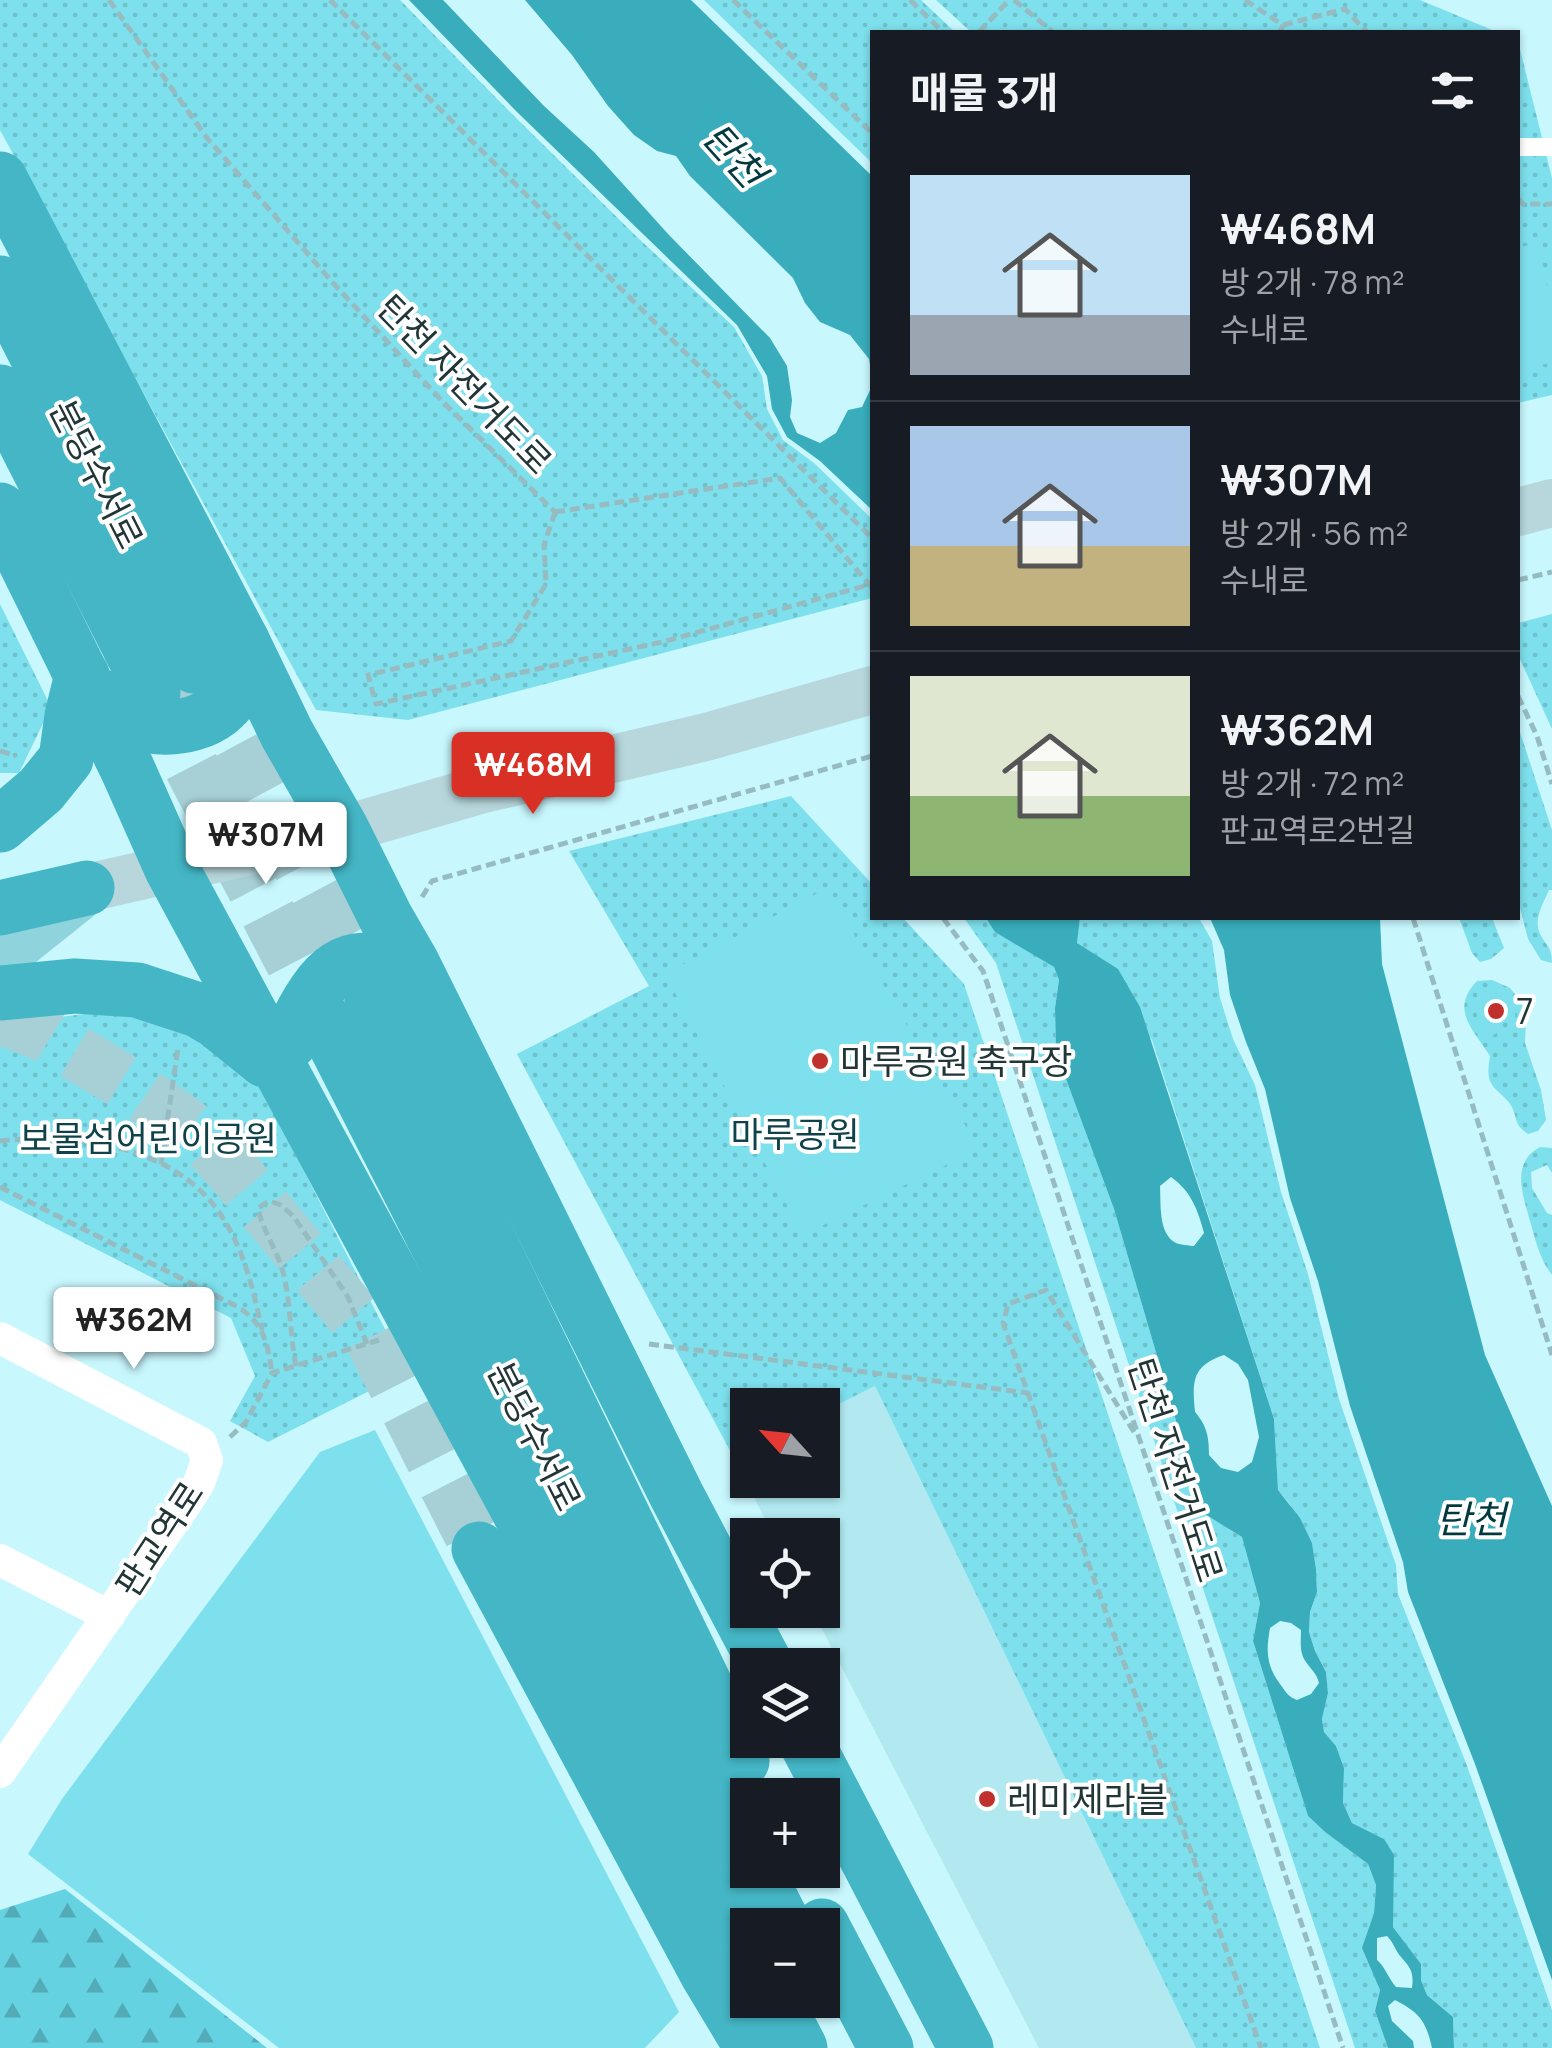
<!DOCTYPE html>
<html lang="ko">
<meta charset="utf-8">
<style>
body{margin:0;font-family:Manrope,"Noto Sans KR",sans-serif;background:#242831;color:#f1f3f6;height:100vh;display:flex;flex-direction:column;font-size:38px;white-space:nowrap}
*{box-sizing:border-box;margin:0}
p{font-size:32px;color:#9ea1a6}
.icon{flex:none;width:55px;height:55px;fill:none;stroke:currentColor;stroke-width:2;stroke-linecap:round;stroke-linejoin:round}
.map{position:relative;flex:1;overflow:hidden}
.details{position:absolute;left:870px;top:30px;width:650px;height:890px;display:flex;flex-direction:column;background:#171b24;border-radius:0px;box-shadow:0 2px 8px #0004}
.details>*{flex:none}
.needle{width:65px;rotate:297deg}
.controls{position:absolute;left:730px;top:1388px;display:grid;gap:20px}
.controls a{display:grid;place-items:center;width:110px;height:110px;border-radius:0px;background:#171b24;box-shadow:0 2px 8px #0004;font-size:50px}
.price{position:absolute;translate:-50% -85px;padding:0 22px;border-radius:10px;background:#fff;color:#222;font-size:32px;line-height:65px;filter:drop-shadow(0 2px 5px #0008)}
.price::after{content:'';position:absolute;left:50%;top:60px;width:30px;height:22px;margin-left:-15px;background:inherit;clip-path:polygon(0 0,100% 0,50% 100%)}
.price.selected{background:#d93025;color:#fff}
ul{padding:0;list-style:none}
li{display:flex;align-items:center;gap:30px;height:250px;padding:0 40px}
li+li{border-top:2px solid #363941}
li span{display:grid;place-items:center;flex:none;width:280px;height:200px;border-radius:0px;color:#555}
li>.icon{margin-inline-start:auto}
span .icon{width:120px;height:120px;fill:#fffc;stroke-width:1}
li b{font-size:42px}
h2{display:flex;justify-content:space-between;align-items:center;height:120px;padding:0 40px;font-size:42px}
.map>svg:first-child{display:block}
.built{fill:#b2e9f1}
.grass{fill:url(#grass-dots)}
.forest{fill:url(#forest-firs)}
.garden{fill:#7ee0ed}
.water{fill:#39adbb;fill-rule:evenodd}
.lines{fill:none;stroke-linecap:round;stroke-linejoin:round}
.highway-tunnel{stroke:#a7d0d6;stroke-width:55;stroke-dasharray:55 28;stroke-linecap:butt}
.path{stroke:#96bcc2;stroke-width:5;stroke-dasharray:10 5;stroke-linecap:butt}
.lane{stroke:#fff;stroke-width:18}
.street{stroke:#fff;stroke-width:32}
.secondary{stroke:#b7d7dc;stroke-width:48}
.primary{stroke:#8fd3dc;stroke-width:52}
.highway{stroke:#44b6c5;stroke-width:55}
.poi-dot{fill:#c0312e;stroke:#fff;stroke-width:4}
.labels{text-anchor:middle;dominant-baseline:central;stroke-width:8;stroke-linejoin:round;paint-order:stroke}
.street-label{font-size:35px;fill:#223537;stroke:#fff}
.poi-label{font-size:35px;fill:#223537;stroke:#fff;text-anchor:start}
.park-label{font-size:35px;fill:#0f4249;stroke:#fff}
.water-label{font-size:38px;font-style:italic;fill:#02393f;stroke:#fff}
</style>
<div class="map">
<svg width="1552" height="2048" viewBox="0 0 1552 2048">
<defs>
<pattern id="grass-dots" width="8" height="8" patternUnits="userSpaceOnUse" patternTransform="scale(2.5)"><rect width="8" height="8" fill="#7ee0ed"/><path d="M2 2h.1M6 6h.1" fill="none" stroke="#6dc1cc" stroke-width="1.8" stroke-linecap="round"/></pattern>
<pattern id="forest-firs" width="22" height="20" patternUnits="userSpaceOnUse" patternTransform="scale(2.5)"><rect width="22" height="20" fill="#64d2e0"/><path d="M5 1l3.5 6h-7zM16 11l3.5 6h-7z" fill="#52abb6"/></pattern>
</defs>
<rect width="100%" height="100%" fill="#c8f7fe"/>
<polygon class="built" points="875,1386 1196,2048 1039,2048 812,1610 822,1610 822,1535 773,1535 734,1458 747,1451 748,1480 822,1480 823,1412"/>
<g class="grass">
<polygon points="0,0 400,0 511,113 637,237 734,327 762,376 767,409 783,440 814,463 872,519 872,598 408,720 316,710 0,130"/>
<polygon points="704,0 921,0 955,32 872,32 872,163"/>
<polygon points="936,0 1420,0 1497,32 971,32"/>
<polygon points="1518,41 1552,178 1552,395 1518,403"/>
<polygon points="0,604 51,707 19,773 0,773"/>
<polygon points="1552,614 1552,729 1518,655 1518,623"/>
<path d="M1518 726 1552 830V890H1549C1544 902 1534 918 1539 931 1545 946 1552 945 1552 963L1541 960 1528 939 1518 900Z"/>
<polygon points="791,796 872,884 872,918 903,918 964,984 1320,2048 1196,2048 875,1386 823,1412 822,1405 748,1405 747,1451 734,1458 517,1054 649,986 569,851"/>
<polygon points="964,918 986,918 996,932 1054,967 1059,980 1055,1008 1056,1052 1114,1209 1203,1513 1242,1537 1260,1603 1253,1641 1308,1816 1325,1832 1368,1864 1376,1885 1374,1913 1363,1948 1380,1990 1375,2011 1388,2048 1355,2048 996,963"/>
<polygon points="1080,918 1199,918 1212,941 1220,998 1233,1039 1255,1085 1281,1192 1308,1274 1339,1399 1396,1565 1398,1594 1466,1763 1552,2010 1552,2048 1454,2048 1453,2017 1427,1995 1421,1980 1421,1964 1393,1927 1384,1839 1352,1823 1343,1803 1344,1768 1336,1746 1324,1732 1322,1719 1328,1693 1326,1672 1315,1651 1309,1632 1310,1612 1317,1592 1316,1569 1312,1543 1289,1503 1278,1490 1274,1419 1152,1040 1077,942"/>
<polygon points="1459,918 1492,918 1504,948 1491,959 1480,962 1472,953"/>
<path d="M1492 980 1510 988 1522 1003 1526 1020 1525 1043 1541 1090 1546 1120 1538 1131 1528 1134C1514 1124 1518 1121 1512 1107 1507 1097 1494 1091 1490 1081 1487 1073 1489 1063 1490 1056 1474 1030 1449 1010 1477 981Z"/>
<polygon points="135,1008 251,1068 407,1372 268,1442 230,1421 255,1376 231,1318 0,1200 0,1024"/>
<path d="M1540 1147 1552 1148V1173L1547 1165 1531 1172 1532 1188 1547 1213 1552 1215V1275C1539 1258 1536 1241 1530 1221 1523 1195 1510 1163 1540 1147Z"/>
</g>
<polygon class="forest" points="65,1889 267,2048 0,2048 0,1910"/>
<g class="garden">
<polygon points="1536,243 1552,305 1552,362 1518,371 1518,248"/>
<polygon points="827,888 979,1149 803,1235 665,974"/>
<path d="M1491 989 1516 1008 1515 1017 1502 1022 1499 1031 1494 1035C1477 1027 1472 1009 1478 991Z"/>
<polygon points="375,1430 679,2012 645,2048 279,2048 28,1854 62,1799 320,1452"/>
</g>
<g class="water">
<polygon points="409,0 443,0 446,3 544,106 594,152 669,235 770,338 787,366 792,400 790,417 797,433 820,443 836,433 848,410 862,407 872,386 872,510 820,461 787,437 772,409 767,376 737,325 517,112"/>
<polygon points="525,0 691,0 872,176 872,377 869,359 850,335 820,322 805,303 793,278 690,176 676,156 657,151 634,135 608,106 572,55"/>
<path d="M986 918H1080L1077 943 1118 969 1140 1007 1274 1419 1278 1490 1300 1518 1312 1543 1316 1569 1317 1592 1310 1612 1309 1632 1315 1651 1326 1672 1328 1693 1322 1719 1324 1732 1336 1746 1344 1768 1343 1803 1352 1823 1384 1839 1394 1855 1393 1927 1421 1964V1980L1427 1995 1453 2017 1454 2048H1432C1426 2021 1420 2013 1395 2000L1388 2006 1392 2021 1413 2041 1414 2048H1388L1375 2011 1380 1990 1362 1948 1374 1913 1376 1885 1368 1864 1325 1832 1308 1816 1253 1641 1260 1603 1242 1537 1203 1513 1114 1209 1056 1052 1055 1008 1059 980 1054 967 995 932ZM1171 1177C1191 1191 1198 1210 1204 1233L1194 1246C1191 1246 1178 1244 1176 1243 1158 1234 1161 1203 1160 1186ZM1224 1355 1238 1364 1248 1380 1259 1437 1252 1462 1238 1472 1221 1468 1209 1455C1209 1437 1207 1426 1195 1412 1192 1381 1192 1366 1224 1355ZM1280 1621 1291 1623 1301 1630C1301 1642 1299 1652 1306 1662 1312 1671 1316 1672 1319 1683L1311 1694 1297 1700C1287 1696 1286 1692 1280 1684 1266 1665 1266 1651 1270 1628ZM1387 1936C1394 1943 1395 1950 1401 1957 1411 1968 1414 1973 1412 1988L1396 1987C1388 1978 1386 1968 1377 1960V1938Z"/>
<polygon points="1210,918 1380,918 1382,964 1485,1355 1552,1506 1552,1980 1475,1764 1408,1592 1403,1562 1350,1406 1318,1281 1290,1198 1265,1089 1246,1042 1230,995 1224,950"/>
</g>
<g class="lines">
<g class="highway-tunnel">
<polyline points="197,672 372,1000"/>
<polyline points="153,693 322,1018"/>
<polyline points="0,1016 46,1035 124,1082 178,1119 206,1141 232,1170 370,1335 479,1549"/>
</g>
<g class="path">
<polyline points="109,0 207,138 334,284 443,402 555,512"/>
<polyline points="330,0 872,538"/>
<polyline points="733,0 872,133"/>
<polyline points="910,0 943,32"/>
<polyline points="1014,0 1053,32"/>
<polyline points="1245,0 1283,25 1280,32"/>
<polyline points="1283,25 1345,9 1367,32"/>
<polyline points="979,32 1009,0"/>
<polyline points="1518,198 1523,204 1552,204"/>
<polyline points="555,512 544,545 546,584 511,641 368,675 376,704 662,642 872,584"/>
<polyline points="555,512 780,478 872,588"/>
<polyline points="1518,580 1552,572"/>
<polyline points="1518,696 1537,736 1552,784"/>
<polyline points="0,751 16,756"/>
<polyline points="422,897 432,881 872,756"/>
<polyline points="943,918 983,971 1343,2048"/>
<polyline points="1413,918 1552,1355"/>
<path d="M0 1141C72 1133 163 1144 212 1203 241 1238 253 1287 262 1330"/>
<polyline points="161,1164 178,1048"/>
<path d="M0 1187 238 1307C265 1325 267 1342 272 1373"/>
<polyline points="649,1344 1028,1393"/>
<path d="M296 1366C290 1336 291 1306 284 1276 279 1252 263 1233 258 1208L269 1201 281 1205 294 1217 348 1297 367 1344"/>
<polyline points="1134,1432 1046,1290 1008,1304 1003,1323 1261,2048"/>
<polyline points="230,1437 246,1422 272,1373 379,1340"/>
</g>
<polyline class="lane" points="1518,147 1552,147"/>
<g class="street">
<polyline points="0,1338 201,1443 207,1460 199,1483 187,1502 0,1772"/>
<polyline points="0,1560 109,1616"/>
</g>
<g class="secondary">
<polyline points="1518,512 1552,503"/>
<polyline points="87,888 342,830 480,790 706,737 872,690"/>
</g>
<polyline class="primary" points="0,950 17,944 87,888"/>
<g class="highway">
<polyline points="0,179 242,641 287,734 342,830 386,918 412,963 677,1496 766,1665"/>
<polyline points="0,283 194,666"/>
<polyline points="0,392 153,693"/>
<polyline points="0,510 127,768 172,869 554,1576 748,1946"/>
<path d="M107 698C116 706 126 718 138 723 171 734 220 724 236 689 242 674 241 657 242 641"/>
<polyline points="0,825 41,790 66,759 72,716 82,675"/>
<polyline points="0,908 87,888"/>
<polyline points="0,993 75,986 137,990 198,1010 218,1022 265,1060"/>
<polyline points="372,1000 742,1761"/>
<polyline points="322,1018 748,1854"/>
<path d="M290 1042C296 1024 304 1008 315 992 345 948 377 956 419 978"/>
<polyline points="479,1549 707,1973 752,2048"/>
<polyline points="805,1740 966,2048"/>
<polyline points="756,1870 784,1925"/>
<polyline points="822,1926 886,2048"/>
<polyline points="775,2000 800,2048"/>
</g>
</g>
<g class="poi-dot">
<circle cx="1496" cy="1011" r="10"/>
<circle cx="820" cy="1061" r="10"/>
<circle cx="987" cy="1799" r="10"/>
</g>
<g class="labels">
<g class="street-label">
<text transform="translate(465 384) rotate(46)">탄천 자전거도로</text>
<text transform="translate(97 474) rotate(63)">분당수서로</text>
<text transform="translate(535 1436) rotate(63)">분당수서로</text>
<text transform="translate(1176 1470) rotate(72)">탄천 자전거도로</text>
<text transform="translate(159 1539) rotate(-57)">판교역로</text>
</g>
<g class="poi-label">
<text x="1516" y="1011">7</text>
<text x="840" y="1061">마루공원 축구장</text>
<text x="1007" y="1799">레미제라블</text>
</g>
<g class="park-label">
<text x="795" y="1134">마루공원</text>
<text x="148" y="1138">보물섬어린이공원</text>
</g>
<g class="water-label">
<text transform="translate(735 154) rotate(48)">탄천</text>
<text x="1471" y="1518">탄천</text>
</g>
</g>
</svg>
<div class="controls">
<a><svg class="needle" viewBox="-14 -14 28 28"><path d="M0-13l5 13h-10z" fill="#e53935"/><path d="M0 13l5-13h-10z" fill="#9ea1a6"/></svg></a>
<a><svg class="icon" aria-label="locate" viewBox="0 0 24 24"><circle cx="12" cy="12" r="6"/><path d="M12 2v4M12 18v4M2 12h4M18 12h4"/></svg></a>
<a><svg class="icon" aria-label="layers" viewBox="0 0 24 24"><path d="M12 4l9 5-9 5-9-5zM3 14l9 5 9-5"/></svg></a>
<a>+</a>
<a>−</a>
</div>
<b class="price selected" style="left:533px;top:817px">₩468M</b>
<b class="price" style="left:266px;top:887px">₩307M</b>
<b class="price" style="left:134px;top:1372px">₩362M</b>
<section class="details">
<h2>매물 3개<svg class="icon" aria-label="filters" viewBox="0 0 24 24"><path d="M4 7h16M4 17h16"/><circle cx="9" cy="7" r="2"/><circle cx="15" cy="17" r="2"/></svg></h2>
<ul>
<li><span style="background:linear-gradient(#bfe0f5 70%,#9aa5b1 0)"><svg class="icon" aria-label="home" viewBox="0 0 24 24"><path d="M3 11l9-7 9 7M6 9v11h12V9"/></svg></span><div><b>₩468M</b><p>방 2개 · 78 m²</p><p>수내로</p></div></li>
<li><span style="background:linear-gradient(#a9c7e8 60%,#c2b280 0)"><svg class="icon" aria-label="home" viewBox="0 0 24 24"><path d="M3 11l9-7 9 7M6 9v11h12V9"/></svg></span><div><b>₩307M</b><p>방 2개 · 56 m²</p><p>수내로</p></div></li>
<li><span style="background:linear-gradient(#dfe7d0 60%,#8fb573 0)"><svg class="icon" aria-label="home" viewBox="0 0 24 24"><path d="M3 11l9-7 9 7M6 9v11h12V9"/></svg></span><div><b>₩362M</b><p>방 2개 · 72 m²</p><p>판교역로2번길</p></div></li>
</ul>
</section>
</div>
